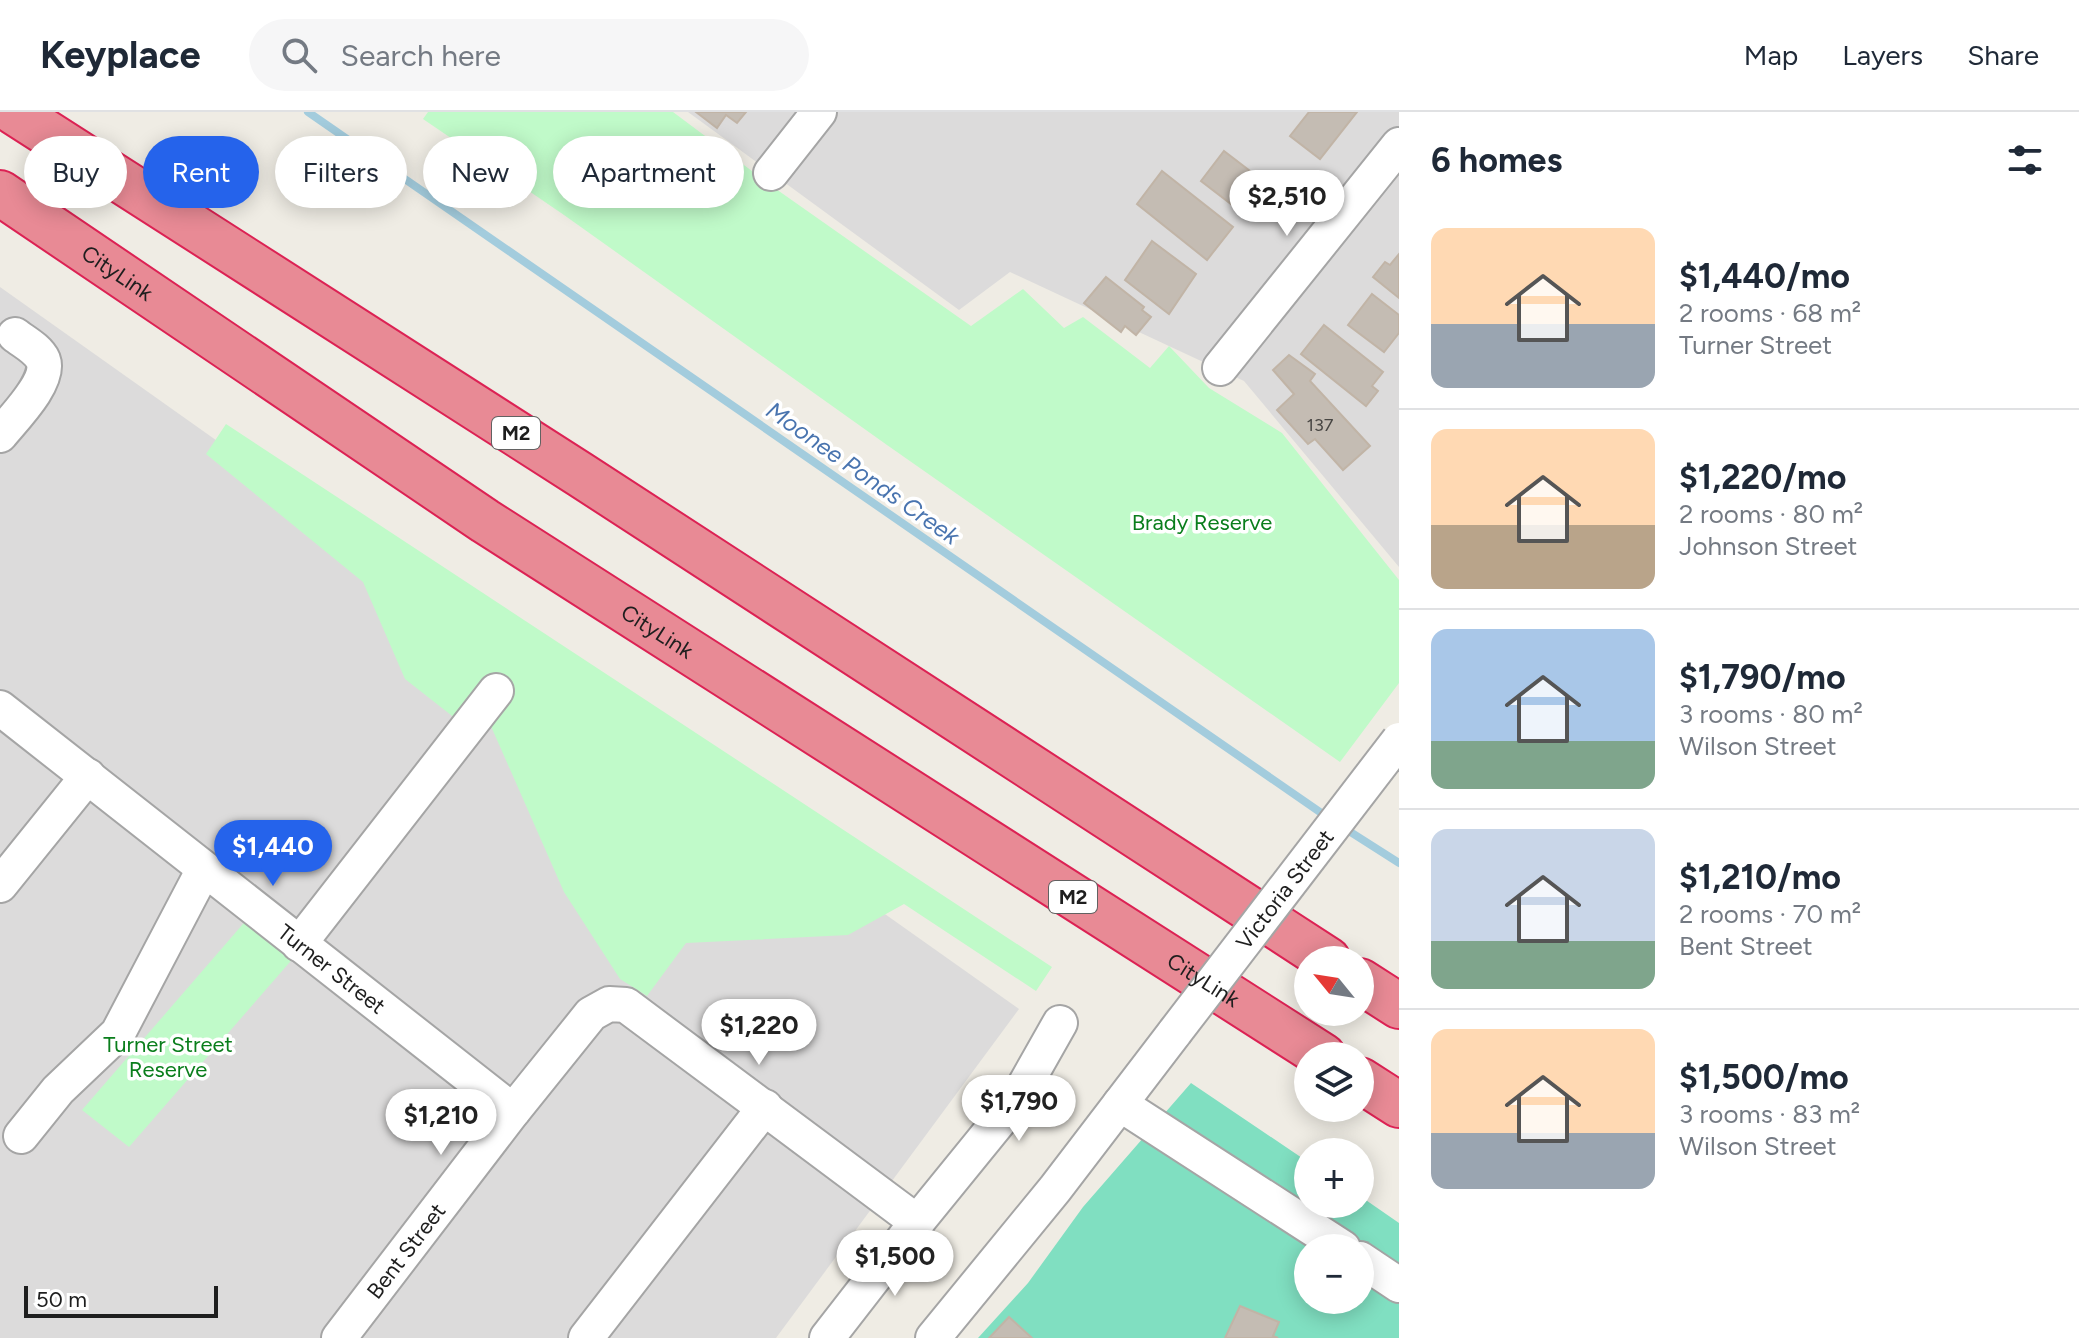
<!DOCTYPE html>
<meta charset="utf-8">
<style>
body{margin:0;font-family:Figtree,sans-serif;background:#f6f6f7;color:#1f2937;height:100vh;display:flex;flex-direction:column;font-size:30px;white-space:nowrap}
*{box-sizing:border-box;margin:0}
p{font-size:26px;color:#747a83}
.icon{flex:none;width:44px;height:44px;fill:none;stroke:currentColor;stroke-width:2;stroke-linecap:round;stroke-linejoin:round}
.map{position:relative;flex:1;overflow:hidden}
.drawer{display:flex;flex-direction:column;background:#fff;width:680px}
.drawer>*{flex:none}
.top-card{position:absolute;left:24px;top:24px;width:760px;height:72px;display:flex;gap:16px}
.needle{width:52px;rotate:300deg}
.buttons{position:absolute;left:1294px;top:834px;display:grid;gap:16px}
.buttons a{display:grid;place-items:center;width:80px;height:80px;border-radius:50%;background:#fff;box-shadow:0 4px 20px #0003;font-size:40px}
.scale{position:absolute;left:24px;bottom:20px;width:194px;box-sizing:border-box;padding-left:8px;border:4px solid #1e1e1e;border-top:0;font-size:22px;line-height:28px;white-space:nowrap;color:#1e1e1e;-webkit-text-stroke:6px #fff;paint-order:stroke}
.price{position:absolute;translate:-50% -68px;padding:0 18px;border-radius:28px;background:#fff;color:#222;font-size:26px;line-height:52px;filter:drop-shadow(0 2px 4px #0008)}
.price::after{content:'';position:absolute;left:50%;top:48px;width:24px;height:18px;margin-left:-12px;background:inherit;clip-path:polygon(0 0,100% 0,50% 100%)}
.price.current{background:#2563eb;color:#fff}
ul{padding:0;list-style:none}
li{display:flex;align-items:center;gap:24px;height:200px;padding:0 32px}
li+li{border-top:2px solid #e0e1e3}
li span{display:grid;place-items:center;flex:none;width:224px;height:160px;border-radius:16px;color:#555}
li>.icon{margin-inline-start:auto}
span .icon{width:96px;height:96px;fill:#fffc;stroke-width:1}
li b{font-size:34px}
h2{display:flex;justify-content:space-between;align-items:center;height:96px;padding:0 32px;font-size:34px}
.pill{padding:0 28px;border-radius:36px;background:#fff;box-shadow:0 4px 20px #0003;font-size:28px;line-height:72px}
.pill.current{background:#2563eb;color:#fff}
header{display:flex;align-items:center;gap:48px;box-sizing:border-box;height:112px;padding:0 40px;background:#fff;border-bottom:2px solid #e0e1e3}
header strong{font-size:38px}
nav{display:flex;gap:44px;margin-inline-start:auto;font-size:28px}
.search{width:560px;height:72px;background:#f6f6f7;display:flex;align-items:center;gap:20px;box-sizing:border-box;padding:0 28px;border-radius:44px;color:#747a83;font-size:30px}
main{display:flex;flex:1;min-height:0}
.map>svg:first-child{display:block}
.residential{fill:#dcdbdb}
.park{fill:#c0fac9}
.pitch{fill:#80dfc1;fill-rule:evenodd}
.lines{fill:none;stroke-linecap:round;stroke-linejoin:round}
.stream{stroke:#a3ccdd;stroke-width:8}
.building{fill:#c4bcb3;stroke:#c1b4a6;stroke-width:2}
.minor-casing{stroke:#a5a5a5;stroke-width:38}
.highway-casing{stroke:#dc2254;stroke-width:48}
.minor{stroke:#fff;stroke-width:34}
.highway{stroke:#e88a95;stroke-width:44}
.minor-bridge-casing{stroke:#a5a5a5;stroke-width:38;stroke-linecap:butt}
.minor-bridge{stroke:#fff;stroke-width:34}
.labels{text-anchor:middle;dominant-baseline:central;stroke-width:7;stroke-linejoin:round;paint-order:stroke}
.number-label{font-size:18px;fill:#484643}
.shield{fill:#fff;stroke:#626262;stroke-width:2}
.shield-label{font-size:20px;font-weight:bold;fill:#1e1e1e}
.street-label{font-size:22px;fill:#1e1e1e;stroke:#fff}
.park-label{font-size:22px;fill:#0a7e1c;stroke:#fff}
.water-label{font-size:24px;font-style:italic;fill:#4974af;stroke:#fff}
</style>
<header>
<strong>Keyplace</strong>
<div class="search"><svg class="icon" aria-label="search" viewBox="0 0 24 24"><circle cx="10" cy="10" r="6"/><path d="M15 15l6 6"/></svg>Search here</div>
<nav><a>Map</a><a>Layers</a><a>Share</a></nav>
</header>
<main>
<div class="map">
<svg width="1399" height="1226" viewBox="0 0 1399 1226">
<rect width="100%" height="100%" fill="#efece4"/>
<g class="residential">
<polygon points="688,0 1399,0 1399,455 1244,269 1010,160 959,198"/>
<polygon points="0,175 1019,897 776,1226 0,1226"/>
</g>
<g class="park">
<polygon points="428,0 673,0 776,77 971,214 1023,177 1064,216 1083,205 1150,256 1169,234 1209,276 1282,321 1399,468 1399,571 1340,650 887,333 564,103 423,7"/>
<polygon points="226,312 1052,855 1036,879 904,792 848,823 686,831 647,884 620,867 564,780 490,612 479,625 405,567 363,470 206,342"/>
<polygon points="249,805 296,843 129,1035 82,998"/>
</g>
<path class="pitch" d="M1191 971 1308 1050V1092H1360V1084L1399 1111V1226H978L1028 1171 1083 1095ZM1308 1136H1360V1188H1308Z"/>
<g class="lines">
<g class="stream">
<polyline points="308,0 1330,707"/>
<polyline points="1341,714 1399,751"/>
</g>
</g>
<g class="building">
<polygon points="696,0 746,0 737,11 726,3 717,16"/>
<polygon points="1309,0 1357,0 1320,47 1290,24"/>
<polygon points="1224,39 1267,72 1244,102 1201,69"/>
<polygon points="1162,59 1233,115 1207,148 1137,92"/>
<polygon points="1152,129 1196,162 1169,202 1125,168"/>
<polygon points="1399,142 1399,186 1373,165 1385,150 1390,153"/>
<polygon points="1106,165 1144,195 1142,198 1151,205 1136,223 1125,214 1121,220 1084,191"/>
<polygon points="1372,182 1399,203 1399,221 1384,240 1348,213"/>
<polygon points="1324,213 1383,260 1372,274 1378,279 1366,294 1301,242"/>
<polygon points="1289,243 1315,262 1310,269 1370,334 1343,358 1315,327 1308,332 1277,298 1294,282 1273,258"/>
<polygon points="1240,1194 1279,1210 1273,1224 1278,1226 1225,1226"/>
<polygon points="1009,1205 1032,1226 989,1226"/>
</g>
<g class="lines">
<defs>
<g id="minor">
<polyline points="771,61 819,0"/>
<polyline points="1220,256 1399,33"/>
<path d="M0 323C13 307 51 269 43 248 38 237 24 230 15 223"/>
<path id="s1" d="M0 596 513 999"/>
<polyline points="0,773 88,664"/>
<polyline points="299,832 496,579"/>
<polyline points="1120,992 1343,1136"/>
<polyline points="21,1024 58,978 118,921 204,757"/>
<polyline points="1360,1147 1399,1173"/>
<path id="s2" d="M339 1226 513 999 591 902 609 892 626 893 917 1110"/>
<polyline points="586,1226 765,995"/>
<polyline points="827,1226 917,1110 1017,987 1060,911"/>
<polyline points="933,1226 1055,1077 1175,920"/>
</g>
<g id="highway">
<polyline points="14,0 581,363 1328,848"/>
<path id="s3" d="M0 81 485 409 1323 944"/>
<polyline points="1360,869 1399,894"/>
<polyline points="1360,968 1399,993"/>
</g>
</defs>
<use href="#minor" class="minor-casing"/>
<use href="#highway" class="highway-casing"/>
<use href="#minor" class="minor"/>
<use href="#highway" class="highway"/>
<defs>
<g id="minor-bridge">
<path id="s4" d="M1175 920 1399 628"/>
</g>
</defs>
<use href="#minor-bridge" class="minor-bridge-casing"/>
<use href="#minor-bridge" class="minor-bridge"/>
</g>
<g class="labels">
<g class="number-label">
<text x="1320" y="313">137</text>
</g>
<g class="shield">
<rect x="492" y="305" width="48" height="32" rx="6"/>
<rect x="1049" y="769" width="48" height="32" rx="6"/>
</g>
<g class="shield-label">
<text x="516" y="321">M2</text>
<text x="1073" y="785">M2</text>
</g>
<g class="street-label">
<text stroke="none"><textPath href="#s3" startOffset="142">CityLink</textPath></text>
<text stroke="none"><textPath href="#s3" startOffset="790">CityLink</textPath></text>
<text stroke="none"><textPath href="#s4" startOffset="180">Victoria Street</textPath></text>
<text stroke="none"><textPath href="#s1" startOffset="422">Turner Street</textPath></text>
<text stroke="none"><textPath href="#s3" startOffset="1438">CityLink</textPath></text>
<text stroke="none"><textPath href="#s2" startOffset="110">Bent Street</textPath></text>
</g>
<g class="park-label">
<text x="1202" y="410">Brady Reserve</text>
<text x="168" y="932">Turner Street<tspan x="168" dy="25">Reserve</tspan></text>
</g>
<g class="water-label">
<text transform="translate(863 361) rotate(35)">Moonee Ponds Creek</text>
</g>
</g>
</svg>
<div class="buttons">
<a><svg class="needle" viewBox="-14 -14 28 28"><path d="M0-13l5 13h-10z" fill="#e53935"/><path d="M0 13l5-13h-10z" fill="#747a83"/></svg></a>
<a><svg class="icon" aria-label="layers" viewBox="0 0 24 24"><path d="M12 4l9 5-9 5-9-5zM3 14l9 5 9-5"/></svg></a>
<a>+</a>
<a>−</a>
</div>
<div class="scale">50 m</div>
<b class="price" style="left:1287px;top:126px">$2,510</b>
<b class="price current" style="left:273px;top:776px">$1,440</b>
<b class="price" style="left:759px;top:955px">$1,220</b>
<b class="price" style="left:1019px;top:1031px">$1,790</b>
<b class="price" style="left:441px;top:1045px">$1,210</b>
<b class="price" style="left:895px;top:1186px">$1,500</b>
<div class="top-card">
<a class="pill">Buy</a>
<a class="pill current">Rent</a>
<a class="pill">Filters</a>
<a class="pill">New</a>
<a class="pill">Apartment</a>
</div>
</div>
<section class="drawer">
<h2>6 homes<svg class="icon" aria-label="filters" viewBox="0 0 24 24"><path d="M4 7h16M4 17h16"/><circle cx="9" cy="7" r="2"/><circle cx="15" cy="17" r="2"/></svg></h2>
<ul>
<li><span style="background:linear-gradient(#ffd9b3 60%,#9aa5b1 0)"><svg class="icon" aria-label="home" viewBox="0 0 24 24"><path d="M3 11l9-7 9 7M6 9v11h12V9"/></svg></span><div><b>$1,440/mo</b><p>2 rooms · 68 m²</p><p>Turner Street</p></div></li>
<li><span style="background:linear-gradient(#ffd9b3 60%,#b9a48a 0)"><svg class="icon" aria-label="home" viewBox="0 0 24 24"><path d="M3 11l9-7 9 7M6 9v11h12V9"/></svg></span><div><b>$1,220/mo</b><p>2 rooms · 80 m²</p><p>Johnson Street</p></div></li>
<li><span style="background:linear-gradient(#a9c7e8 70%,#7fa58c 0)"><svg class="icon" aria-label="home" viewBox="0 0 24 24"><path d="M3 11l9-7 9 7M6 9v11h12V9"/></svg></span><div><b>$1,790/mo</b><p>3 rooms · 80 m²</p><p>Wilson Street</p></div></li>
<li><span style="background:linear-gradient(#c9d6e8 70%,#7fa58c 0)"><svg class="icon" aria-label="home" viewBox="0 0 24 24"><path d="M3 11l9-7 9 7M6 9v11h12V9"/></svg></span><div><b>$1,210/mo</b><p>2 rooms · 70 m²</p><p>Bent Street</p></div></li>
<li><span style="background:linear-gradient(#ffd9b3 65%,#9aa5b1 0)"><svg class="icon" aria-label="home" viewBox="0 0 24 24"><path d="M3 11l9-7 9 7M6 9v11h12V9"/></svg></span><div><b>$1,500/mo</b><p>3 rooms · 83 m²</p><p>Wilson Street</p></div></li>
</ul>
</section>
</main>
